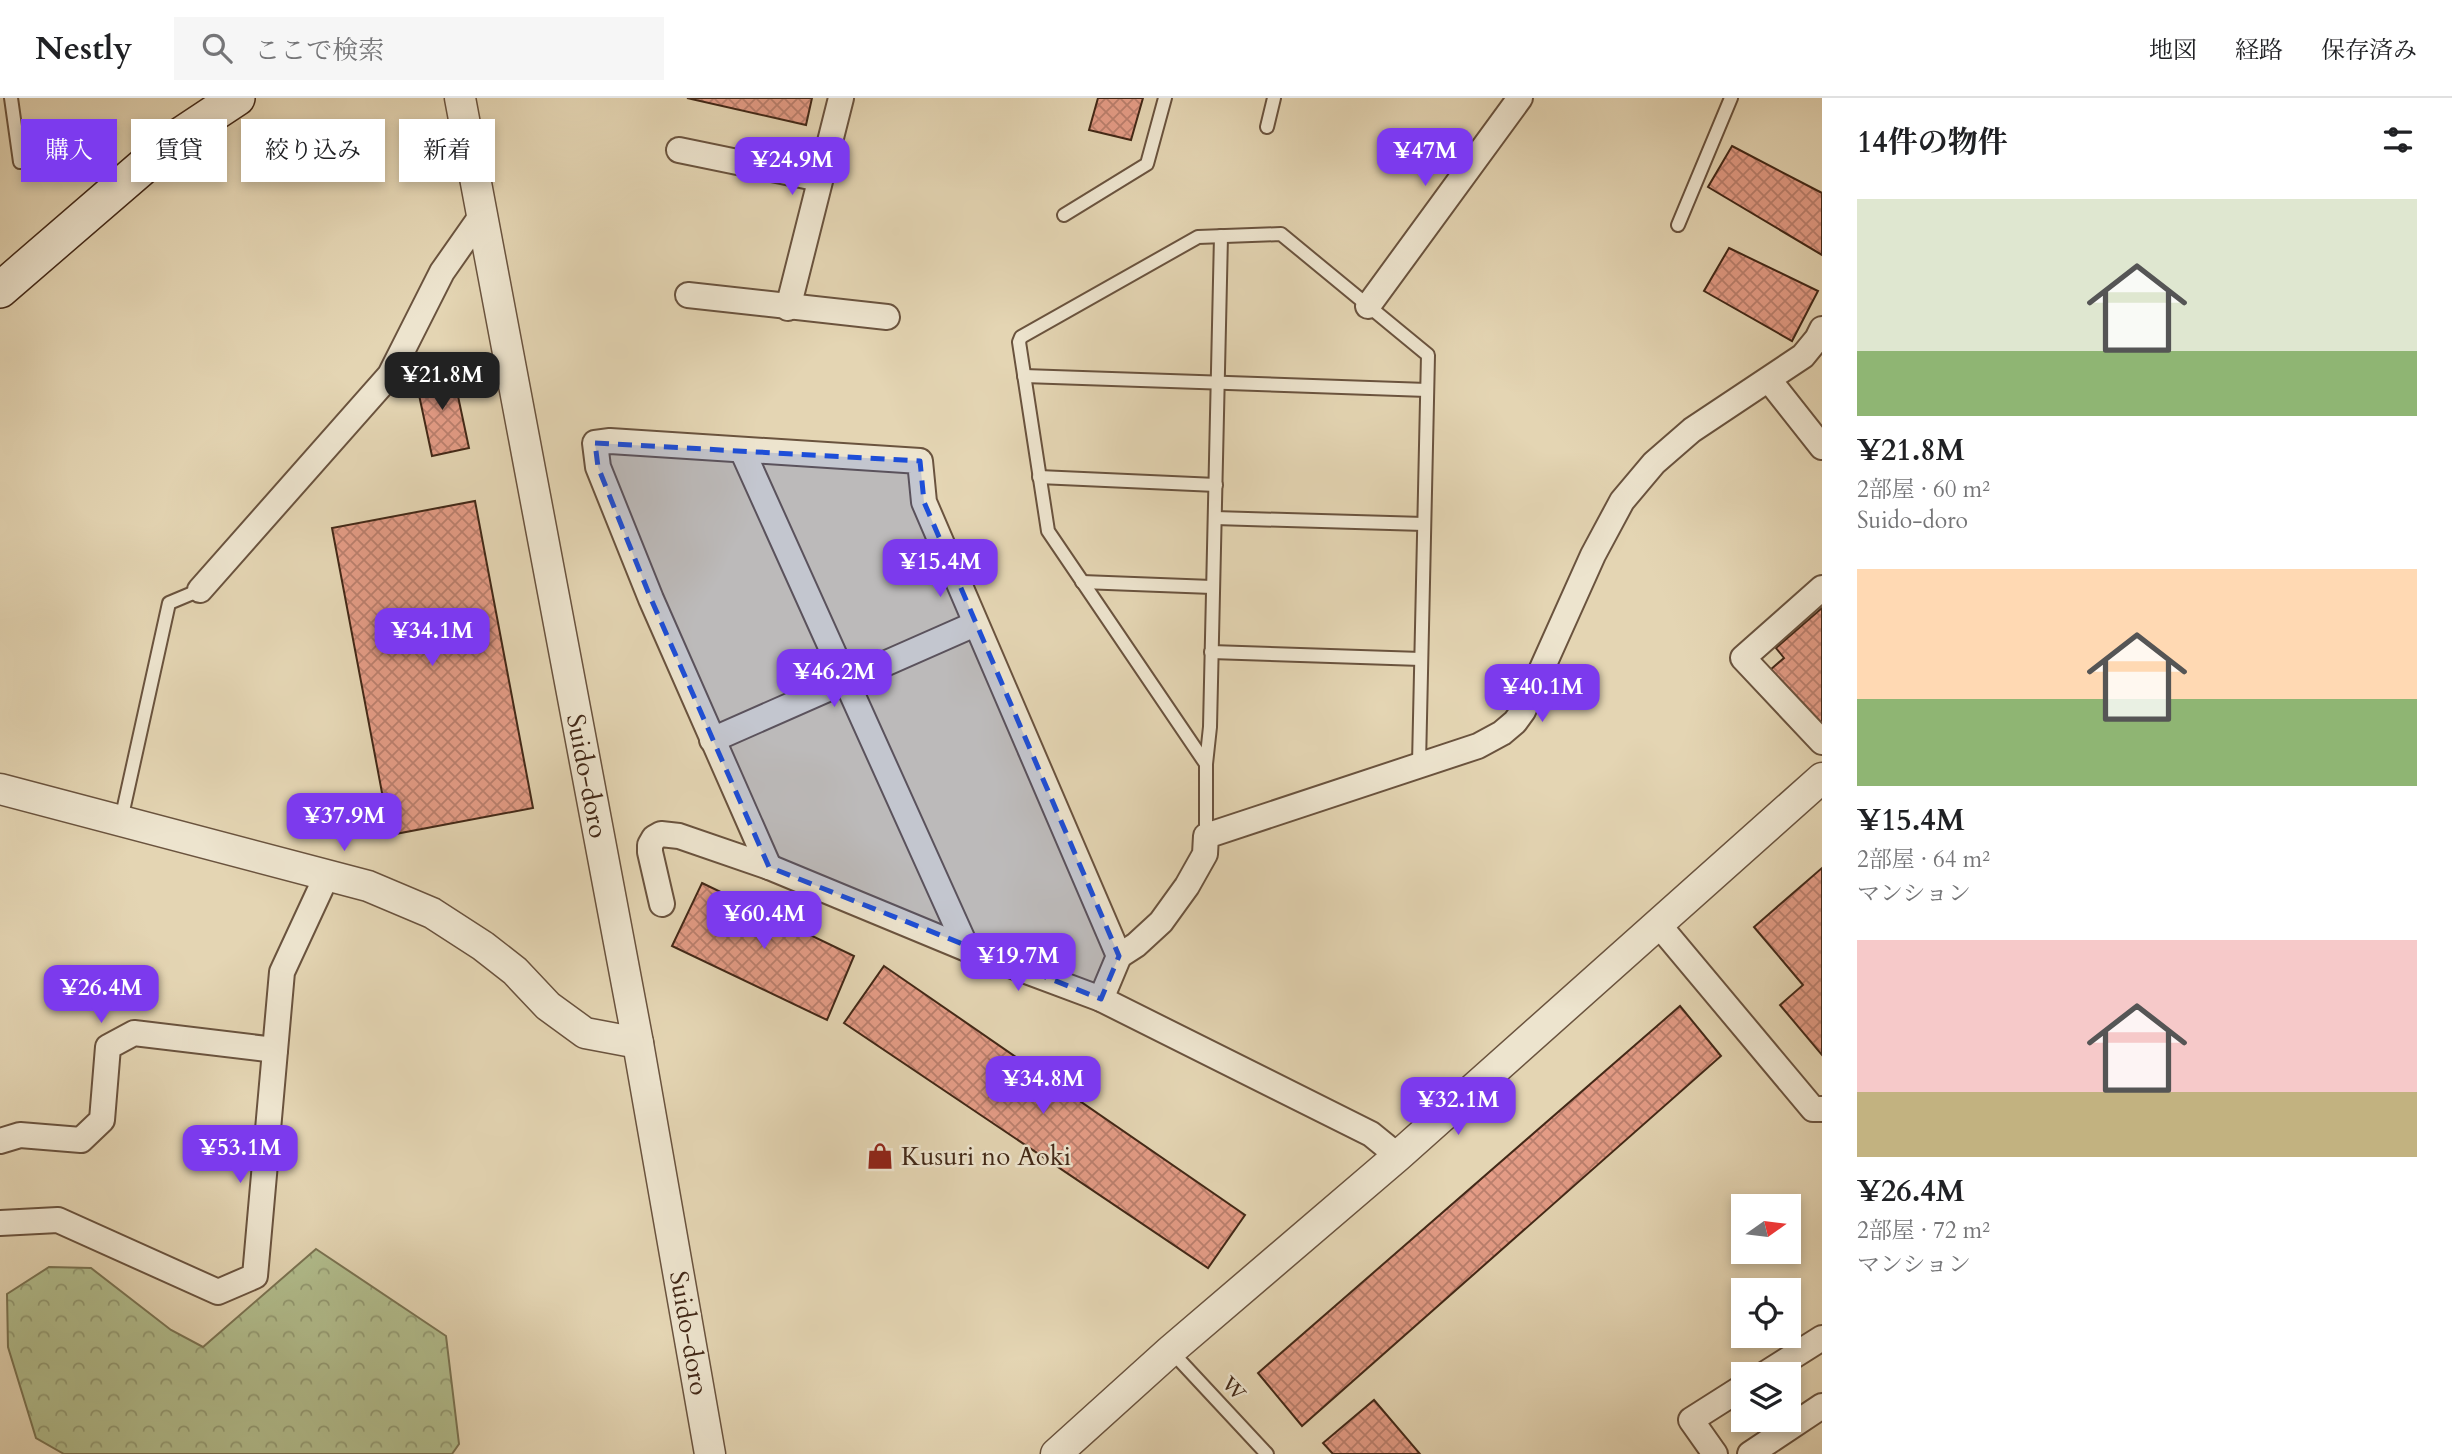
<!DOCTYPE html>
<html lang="ja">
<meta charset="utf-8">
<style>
body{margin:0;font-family:Cardo,"Noto Serif JP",serif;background:#f6f6f6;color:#202124;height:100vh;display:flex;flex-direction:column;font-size:26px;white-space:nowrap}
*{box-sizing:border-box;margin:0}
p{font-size:23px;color:#757577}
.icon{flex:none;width:38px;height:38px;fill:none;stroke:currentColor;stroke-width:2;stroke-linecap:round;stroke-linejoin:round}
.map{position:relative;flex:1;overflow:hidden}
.drawer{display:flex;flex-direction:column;background:#fff;width:630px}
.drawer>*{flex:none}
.hud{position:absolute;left:21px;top:21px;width:665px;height:63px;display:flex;gap:14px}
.needle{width:46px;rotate:76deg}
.fabs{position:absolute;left:1731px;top:1096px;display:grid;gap:14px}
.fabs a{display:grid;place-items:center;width:70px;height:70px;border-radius:0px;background:#fff;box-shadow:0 4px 10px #0003;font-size:35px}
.price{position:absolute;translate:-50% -60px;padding:0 16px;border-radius:14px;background:#7c3aed;color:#fff;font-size:23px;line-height:46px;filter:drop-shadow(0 2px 4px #0008)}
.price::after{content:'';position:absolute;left:50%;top:42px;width:21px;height:16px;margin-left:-10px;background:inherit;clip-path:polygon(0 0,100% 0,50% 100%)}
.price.on{background:#222;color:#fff}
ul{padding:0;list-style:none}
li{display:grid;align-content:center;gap:14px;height:371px;padding:0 35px}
li span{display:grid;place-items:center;height:217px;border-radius:0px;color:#555}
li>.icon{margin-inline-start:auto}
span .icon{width:126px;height:126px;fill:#fffc;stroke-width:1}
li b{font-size:30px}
h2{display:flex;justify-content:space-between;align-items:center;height:84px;padding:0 35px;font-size:30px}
.pill{padding:0 24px;border-radius:0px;background:#fff;box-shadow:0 4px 10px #0003;font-size:24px;line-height:63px}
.pill.on{background:#7c3aed;color:#fff}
header{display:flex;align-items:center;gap:42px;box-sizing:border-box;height:98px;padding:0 35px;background:#fff;border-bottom:2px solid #e0e0e0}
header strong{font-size:33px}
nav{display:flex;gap:38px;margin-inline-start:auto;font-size:24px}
.search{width:490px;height:63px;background:#f6f6f6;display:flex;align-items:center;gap:18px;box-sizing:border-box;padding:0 24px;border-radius:0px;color:#757577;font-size:26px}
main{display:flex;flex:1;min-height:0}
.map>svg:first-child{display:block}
.forest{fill:url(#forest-crowns);stroke:#7a7352;stroke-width:2}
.building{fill:url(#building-cross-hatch);stroke:#422817;stroke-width:2}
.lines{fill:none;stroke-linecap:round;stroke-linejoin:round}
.service-casing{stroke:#6a533e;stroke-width:16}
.minor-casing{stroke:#6a533e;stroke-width:28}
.tertiary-casing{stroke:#6a533e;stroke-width:33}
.secondary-casing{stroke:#422817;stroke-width:38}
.service{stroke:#ede4ce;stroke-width:12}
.minor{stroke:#ede4ce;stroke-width:24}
.tertiary{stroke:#ede4ce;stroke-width:30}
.secondary{stroke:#ede4ce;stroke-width:35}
.marked{fill:#1d4ed8;fill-opacity:0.2;stroke:#1d4ed8;stroke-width:5;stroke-dasharray:14 9;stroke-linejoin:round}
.labels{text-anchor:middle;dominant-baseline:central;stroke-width:5;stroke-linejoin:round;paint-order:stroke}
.street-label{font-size:26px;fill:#422817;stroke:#ede4ce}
.poi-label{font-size:26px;fill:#422817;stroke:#ede4ce;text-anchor:start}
</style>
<header>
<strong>Nestly</strong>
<div class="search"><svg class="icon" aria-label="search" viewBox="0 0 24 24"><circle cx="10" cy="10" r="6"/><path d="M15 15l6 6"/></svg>ここで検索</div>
<nav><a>地図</a><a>経路</a><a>保存済み</a></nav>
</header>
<main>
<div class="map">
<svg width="1822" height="1356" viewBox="0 0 1822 1356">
<defs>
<pattern id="forest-crowns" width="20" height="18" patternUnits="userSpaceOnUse" patternTransform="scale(1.75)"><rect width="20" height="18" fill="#b2be8e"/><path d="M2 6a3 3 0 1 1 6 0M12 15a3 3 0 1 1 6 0" fill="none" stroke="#929a73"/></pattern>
<pattern id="building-cross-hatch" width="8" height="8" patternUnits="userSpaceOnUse" patternTransform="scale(1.75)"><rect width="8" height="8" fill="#e49c86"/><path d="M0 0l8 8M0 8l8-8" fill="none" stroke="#ba7f6d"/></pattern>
</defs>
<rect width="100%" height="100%" fill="#e4d5b3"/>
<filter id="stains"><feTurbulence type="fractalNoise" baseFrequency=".00286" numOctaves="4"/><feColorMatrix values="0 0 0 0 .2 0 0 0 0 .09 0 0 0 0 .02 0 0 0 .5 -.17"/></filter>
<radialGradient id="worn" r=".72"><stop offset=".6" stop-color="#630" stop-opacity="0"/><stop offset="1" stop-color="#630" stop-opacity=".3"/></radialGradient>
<polygon class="forest" points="316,1151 446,1238 459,1346 452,1356 64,1356 36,1340 8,1249 7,1196 49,1169 91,1170 171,1232 203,1249"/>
<g class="building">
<polygon points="687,0 812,0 806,27"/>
<polygon points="1098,0 1143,0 1131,42 1089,32"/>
<polygon points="1732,48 1822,95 1822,157 1708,89"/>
<polygon points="1729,150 1818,193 1792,243 1704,193"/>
<polygon points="452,270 469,350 432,358 415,278"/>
<polygon points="475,403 533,710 390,737 332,430"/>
<polygon points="1822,510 1822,631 1770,572 1784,560 1776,550"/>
<polygon points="1822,770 1822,957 1780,907 1803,887 1754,829"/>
<polygon points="702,785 854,858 827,922 672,848"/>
<polygon points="884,868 1245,1117 1208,1170 844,925"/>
<polygon points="1680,908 1721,958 1302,1328 1258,1275"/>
<polygon points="1374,1302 1420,1356 1333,1356 1323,1345"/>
</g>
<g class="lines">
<defs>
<g id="service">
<polyline points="11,0 20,64"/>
<polyline points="1267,29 1274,0"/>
<polyline points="1064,117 1147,66 1165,0"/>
<polyline points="1678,127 1731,0"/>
<polyline points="1024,278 1427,292"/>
<polyline points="1039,379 1216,387"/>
<polyline points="1215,420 1424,426"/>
<polyline points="1082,484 1212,489"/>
<polyline points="1211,554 1421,561"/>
<polyline points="1206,666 1048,433 1019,244 1021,239 1198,139 1281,136 1428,257 1419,666"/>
<polyline points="121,722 169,505 200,492"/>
<polyline points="1206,738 1206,666 1210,629 1221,138"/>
<polyline points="1171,1253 1267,1356"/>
</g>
<g id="minor">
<polyline points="679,52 820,81"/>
<polyline points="688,197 887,219"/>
<polyline points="1368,208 1520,0"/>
<polyline points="788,210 841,0"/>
<polyline points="1769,282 1822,349"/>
<polyline points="742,352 967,851"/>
<polyline points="1822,490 1743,560 1822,644"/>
<polyline points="200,492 390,277 442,174 482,117"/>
<polyline points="712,642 975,526"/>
<polyline points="769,769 651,501 598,369 595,345 610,343 920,363 924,404 1119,858 1101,901"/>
<polyline points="662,806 650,754 650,747 654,740 661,736 679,738 769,769 967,851 1101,901 1371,1036 1398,1058"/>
<polyline points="1658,826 1813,1011 1822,1011"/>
<polyline points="1119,858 1136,847 1161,824 1187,788 1205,756 1206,738 1478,648 1502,635 1515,624 1523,613 1593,457 1622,403 1654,365 1692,332 1803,258 1817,241 1822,231"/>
<polyline points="0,1043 20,1037 81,1042 102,1022 108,949 134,935 275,952"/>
<polyline points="0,1125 58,1122 218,1194 255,1178 282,874 327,777"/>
<polyline points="1765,1276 1822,1240"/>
<polyline points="1715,1356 1691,1322 1743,1289"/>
<polyline points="1750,1356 1822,1308"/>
</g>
<g id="tertiary">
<polyline points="460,0 638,945 710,1356"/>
<polyline points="0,691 368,788 432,815 483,848 515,873 548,908 585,935 638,945"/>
<polyline points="1056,1356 1170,1253 1398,1058 1822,680"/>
</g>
<polyline id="secondary" points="0,192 175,41 237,0"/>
</defs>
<use href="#service" class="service-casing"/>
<use href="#minor" class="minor-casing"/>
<use href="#tertiary" class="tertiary-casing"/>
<use href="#secondary" class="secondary-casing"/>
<use href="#service" class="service"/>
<use href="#minor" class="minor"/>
<use href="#tertiary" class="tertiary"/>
<use href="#secondary" class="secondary"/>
</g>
<path class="marked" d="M595 345 920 363 924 404 1119 858 1101 901 769 769 651 501 598 369Z"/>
<defs>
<symbol id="shop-bare" viewBox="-9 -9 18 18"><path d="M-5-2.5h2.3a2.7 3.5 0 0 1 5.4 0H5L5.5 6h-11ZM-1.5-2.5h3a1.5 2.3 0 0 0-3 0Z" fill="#8f2418" stroke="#ede4ce" stroke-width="2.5" paint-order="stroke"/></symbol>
</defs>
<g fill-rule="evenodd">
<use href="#shop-bare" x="861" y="1039" width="38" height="38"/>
</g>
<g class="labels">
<g class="street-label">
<text transform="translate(587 678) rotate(79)">Suido-doro</text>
<text transform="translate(689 1235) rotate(80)">Suido-doro</text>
<text transform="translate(1235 1289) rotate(47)">ｗ</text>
</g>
<g class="poi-label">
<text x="901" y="1058">Kusuri no Aoki</text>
</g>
</g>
<rect width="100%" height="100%" filter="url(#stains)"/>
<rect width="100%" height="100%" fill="url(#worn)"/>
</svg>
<div class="fabs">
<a><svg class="needle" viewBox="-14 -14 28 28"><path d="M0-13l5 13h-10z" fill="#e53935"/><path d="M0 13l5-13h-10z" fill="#757577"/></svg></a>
<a><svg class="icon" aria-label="locate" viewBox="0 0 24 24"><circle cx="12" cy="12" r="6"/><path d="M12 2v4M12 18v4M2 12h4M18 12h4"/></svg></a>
<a><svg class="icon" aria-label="layers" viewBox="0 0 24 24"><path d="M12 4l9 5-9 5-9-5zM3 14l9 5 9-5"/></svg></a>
</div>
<b class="price" style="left:1425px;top:90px">¥47M</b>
<b class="price" style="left:792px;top:99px">¥24.9M</b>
<b class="price on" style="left:442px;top:314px">¥21.8M</b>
<b class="price" style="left:940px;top:501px">¥15.4M</b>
<b class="price" style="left:432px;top:570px">¥34.1M</b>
<b class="price" style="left:834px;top:611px">¥46.2M</b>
<b class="price" style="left:1542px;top:626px">¥40.1M</b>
<b class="price" style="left:344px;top:755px">¥37.9M</b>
<b class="price" style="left:764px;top:853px">¥60.4M</b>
<b class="price" style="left:1018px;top:895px">¥19.7M</b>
<b class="price" style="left:101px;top:927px">¥26.4M</b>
<b class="price" style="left:1043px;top:1018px">¥34.8M</b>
<b class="price" style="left:1458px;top:1039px">¥32.1M</b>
<b class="price" style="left:240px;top:1087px">¥53.1M</b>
<div class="hud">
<a class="pill on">購入</a>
<a class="pill">賃貸</a>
<a class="pill">絞り込み</a>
<a class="pill">新着</a>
</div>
</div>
<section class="drawer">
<h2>14件の物件<svg class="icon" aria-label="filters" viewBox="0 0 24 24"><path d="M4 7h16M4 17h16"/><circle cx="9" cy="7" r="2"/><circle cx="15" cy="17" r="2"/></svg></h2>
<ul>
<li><span style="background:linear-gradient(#dfe7d0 70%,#8fb573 0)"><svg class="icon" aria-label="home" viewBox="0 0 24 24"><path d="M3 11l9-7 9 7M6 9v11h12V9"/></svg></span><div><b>¥21.8M</b><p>2部屋 · 60 m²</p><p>Suido-doro</p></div></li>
<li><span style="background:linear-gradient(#ffd9b3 60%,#8fb573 0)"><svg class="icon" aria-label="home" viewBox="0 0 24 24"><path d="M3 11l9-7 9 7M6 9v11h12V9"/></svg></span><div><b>¥15.4M</b><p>2部屋 · 64 m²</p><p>マンション</p></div></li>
<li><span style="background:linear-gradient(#f6c9c9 70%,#c2b280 0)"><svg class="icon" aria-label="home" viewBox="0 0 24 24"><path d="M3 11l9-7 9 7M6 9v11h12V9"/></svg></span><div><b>¥26.4M</b><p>2部屋 · 72 m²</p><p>マンション</p></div></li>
</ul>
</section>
</main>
